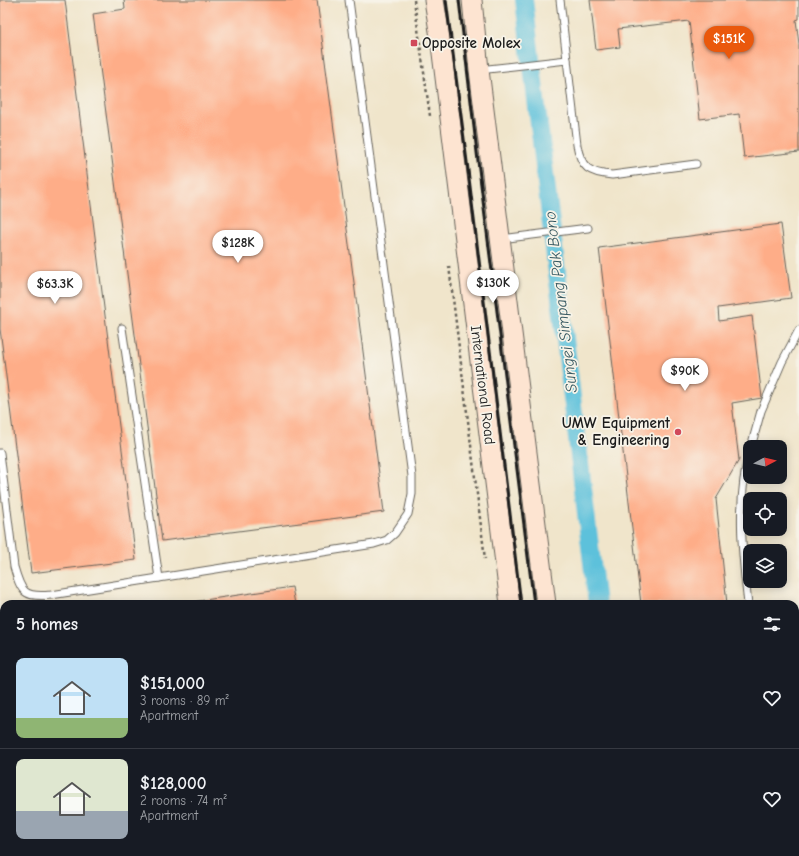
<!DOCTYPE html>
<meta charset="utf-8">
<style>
body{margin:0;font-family:"Comic Neue",sans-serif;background:#20242c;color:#f1f3f6;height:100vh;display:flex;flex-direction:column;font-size:15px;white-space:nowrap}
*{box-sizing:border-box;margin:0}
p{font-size:13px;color:#9ea1a6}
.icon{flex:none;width:22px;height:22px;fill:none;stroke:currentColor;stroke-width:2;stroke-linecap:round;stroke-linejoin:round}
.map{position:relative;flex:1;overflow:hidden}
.drawer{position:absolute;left:0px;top:600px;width:799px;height:256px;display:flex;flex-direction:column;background:#171b24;border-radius:12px 12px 0 0;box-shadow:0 2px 10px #0003}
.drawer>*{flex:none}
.needle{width:26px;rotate:83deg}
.tools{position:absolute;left:743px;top:440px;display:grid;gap:8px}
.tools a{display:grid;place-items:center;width:44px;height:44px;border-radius:8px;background:#171b24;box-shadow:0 2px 10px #0003;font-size:20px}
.price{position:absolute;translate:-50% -34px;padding:0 9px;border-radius:14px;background:#fff;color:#222;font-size:13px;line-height:26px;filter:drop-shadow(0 1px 2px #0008)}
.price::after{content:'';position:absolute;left:50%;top:24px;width:12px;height:9px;margin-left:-6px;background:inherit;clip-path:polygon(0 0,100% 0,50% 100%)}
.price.active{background:#ea580c;color:#fff}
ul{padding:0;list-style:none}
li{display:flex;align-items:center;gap:12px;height:100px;padding:0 16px}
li+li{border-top:1px solid #363941}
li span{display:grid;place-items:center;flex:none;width:112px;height:80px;border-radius:8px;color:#555}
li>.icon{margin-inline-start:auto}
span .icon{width:48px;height:48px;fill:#fffc;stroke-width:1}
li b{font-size:17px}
h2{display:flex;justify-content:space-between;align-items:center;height:48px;padding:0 16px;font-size:17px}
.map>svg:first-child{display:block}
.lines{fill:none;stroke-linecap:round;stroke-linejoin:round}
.canal{stroke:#5dc1db;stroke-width:18}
.building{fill:#fead88}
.service-casing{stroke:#666259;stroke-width:9}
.secondary-casing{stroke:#666259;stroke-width:21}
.path{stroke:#666259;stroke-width:2.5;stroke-dasharray:3 3;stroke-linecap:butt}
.service{stroke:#fff;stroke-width:7}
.secondary{stroke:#fde4d1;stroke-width:19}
.rail{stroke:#1c1c1c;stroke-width:3}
.poi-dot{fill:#d1495b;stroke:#f7f3e8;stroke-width:1.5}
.labels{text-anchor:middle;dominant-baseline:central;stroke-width:3.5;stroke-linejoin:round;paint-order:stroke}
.poi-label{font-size:15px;font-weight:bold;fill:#1c1c1c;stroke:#f7f3e8;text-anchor:start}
.street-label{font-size:15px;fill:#1c1c1c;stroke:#f7f3e8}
.water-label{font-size:16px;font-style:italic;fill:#33565f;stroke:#f7f3e8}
</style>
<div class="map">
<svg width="799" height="856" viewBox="0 0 799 856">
<rect width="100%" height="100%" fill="#f7f3e8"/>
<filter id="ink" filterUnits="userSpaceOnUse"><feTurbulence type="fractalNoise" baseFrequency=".025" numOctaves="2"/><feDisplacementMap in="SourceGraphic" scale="8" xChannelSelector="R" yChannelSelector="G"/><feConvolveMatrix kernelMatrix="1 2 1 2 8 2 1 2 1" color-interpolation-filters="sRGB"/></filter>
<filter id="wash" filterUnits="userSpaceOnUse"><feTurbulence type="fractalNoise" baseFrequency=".012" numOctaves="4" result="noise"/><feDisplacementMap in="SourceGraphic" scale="16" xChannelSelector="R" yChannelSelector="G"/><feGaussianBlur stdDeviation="0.9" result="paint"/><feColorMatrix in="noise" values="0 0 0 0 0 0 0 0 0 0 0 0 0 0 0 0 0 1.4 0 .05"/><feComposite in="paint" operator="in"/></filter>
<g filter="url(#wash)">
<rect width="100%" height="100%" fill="#f0e5cb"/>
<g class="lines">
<g class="canal">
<polyline points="524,0 597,604"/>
<polyline points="627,852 628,856"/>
</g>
</g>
<g id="blocks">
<g class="building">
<polygon points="0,0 65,0 136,560 31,573 0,329"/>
<polygon points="124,0 317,0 384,512 162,541 93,14 125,9"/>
<polygon points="590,0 799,0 799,19 796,20 799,44 799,152 744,158 739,114 700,119 689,21 618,29 620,47 596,50"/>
<polygon points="781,224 791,298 718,308 719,321 752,316 762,398 732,403 739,460 716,499 727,604 641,604 599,248"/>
<polygon points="292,587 295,604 185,604 185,603"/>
<polygon points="799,805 799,856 676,856 676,852 795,852 795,806"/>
<polygon points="67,852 185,852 186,856 67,856"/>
<polygon points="198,852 290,852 291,856 198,856"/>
<polygon points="369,852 457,852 457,856 370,856"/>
</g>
</g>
</g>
<g filter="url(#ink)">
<use href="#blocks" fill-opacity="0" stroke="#666259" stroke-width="1"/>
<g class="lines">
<defs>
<g id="service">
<path d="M560 0 577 145C581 168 589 173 612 175L696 164"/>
<polyline points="479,70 567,60"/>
<polyline points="501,239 588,228"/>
<polyline points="122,328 159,578"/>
<polyline points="751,447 761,411 782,362 799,330"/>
<path d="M0 453 14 567C21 592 24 598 51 595L374 544 387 540 395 533 408 514 412 494V476L349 0"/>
<path d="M748 604C742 553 736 500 750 450"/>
<polyline points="0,842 2,856"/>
<polyline points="40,852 41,856"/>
<polyline points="364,852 365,856"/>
<polyline points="663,852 663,856"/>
</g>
<g id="secondary">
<polyline points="434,0 440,37 510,604"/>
<polyline points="472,0 479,70 546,604"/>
<polyline points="540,852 541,856"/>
<polyline points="578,852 579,856"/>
</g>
</defs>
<use href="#service" class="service-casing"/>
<use href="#secondary" class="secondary-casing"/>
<g class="path">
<polyline points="414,0 430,116"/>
<polyline points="449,266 485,559"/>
</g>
<use href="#service" class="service"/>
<use href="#secondary" class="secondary"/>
<g class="rail">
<polyline points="446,0 467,162 521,604"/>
<polyline points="459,0 478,161 534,604"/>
<polyline points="551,852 552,856"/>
<polyline points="564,852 564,856"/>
</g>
</g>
</g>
<g class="poi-dot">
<rect x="410" y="39" width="8" height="8" rx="2"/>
<circle cx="678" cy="432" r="4"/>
</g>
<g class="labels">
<g class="poi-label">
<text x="422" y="43">Opposite Molex</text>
<text x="670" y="423" text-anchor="end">UMW Equipment<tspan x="670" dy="17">&amp; Engineering</tspan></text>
</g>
<g class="street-label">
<text transform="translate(483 385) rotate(83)">International Road</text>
</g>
<g class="water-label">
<text transform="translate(561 302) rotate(-97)">Sungei Simpang Pak Bono</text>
</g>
</g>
</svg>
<div class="tools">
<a><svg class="needle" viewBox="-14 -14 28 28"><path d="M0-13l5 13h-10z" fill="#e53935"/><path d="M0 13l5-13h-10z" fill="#9ea1a6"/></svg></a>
<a><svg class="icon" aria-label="locate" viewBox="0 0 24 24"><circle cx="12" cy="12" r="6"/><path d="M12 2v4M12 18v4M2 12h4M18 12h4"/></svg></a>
<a><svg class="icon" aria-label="layers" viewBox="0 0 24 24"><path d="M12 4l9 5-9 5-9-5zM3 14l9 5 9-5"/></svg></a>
</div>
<b class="price active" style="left:729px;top:60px">$151K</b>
<b class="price" style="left:238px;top:264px">$128K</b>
<b class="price" style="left:493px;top:304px">$130K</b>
<b class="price" style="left:55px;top:305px">$63.3K</b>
<b class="price" style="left:685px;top:392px">$90K</b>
<section class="drawer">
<h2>5 homes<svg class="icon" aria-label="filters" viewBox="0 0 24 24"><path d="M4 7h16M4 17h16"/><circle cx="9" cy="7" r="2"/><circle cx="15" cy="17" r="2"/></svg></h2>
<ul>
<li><span style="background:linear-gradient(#bfe0f5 75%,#8fb573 0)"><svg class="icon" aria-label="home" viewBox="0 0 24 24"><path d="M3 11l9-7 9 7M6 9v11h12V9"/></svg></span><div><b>$151,000</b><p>3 rooms · 89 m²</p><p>Apartment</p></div><svg class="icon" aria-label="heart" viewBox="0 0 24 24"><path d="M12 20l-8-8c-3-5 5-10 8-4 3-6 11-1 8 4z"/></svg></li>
<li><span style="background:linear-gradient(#dfe7d0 65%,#9aa5b1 0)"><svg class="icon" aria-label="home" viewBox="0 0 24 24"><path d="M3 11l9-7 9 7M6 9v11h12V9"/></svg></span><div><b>$128,000</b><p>2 rooms · 74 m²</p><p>Apartment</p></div><svg class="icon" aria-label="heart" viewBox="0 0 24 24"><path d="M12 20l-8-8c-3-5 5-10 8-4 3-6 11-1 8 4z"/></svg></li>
</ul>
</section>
</div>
